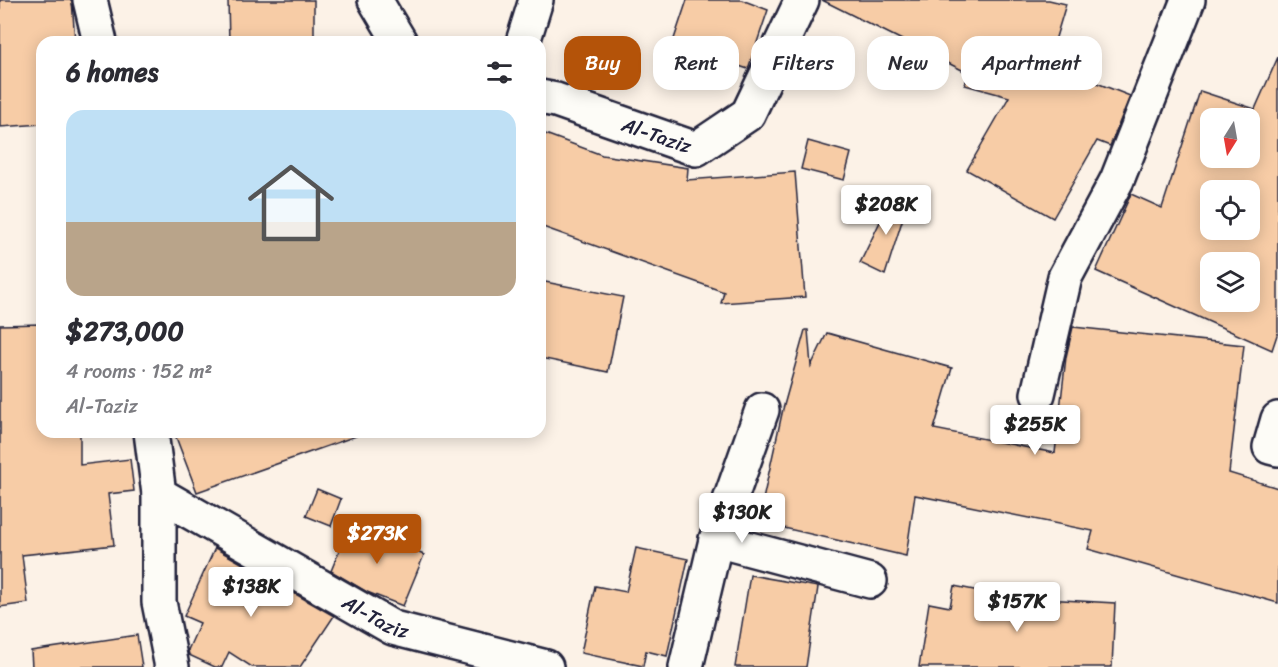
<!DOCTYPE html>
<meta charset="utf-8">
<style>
body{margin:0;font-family:Sriracha,sans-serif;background:#f2f2f3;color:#2b2b33;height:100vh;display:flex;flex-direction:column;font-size:22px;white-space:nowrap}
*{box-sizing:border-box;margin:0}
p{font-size:20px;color:#7c7c81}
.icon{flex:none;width:33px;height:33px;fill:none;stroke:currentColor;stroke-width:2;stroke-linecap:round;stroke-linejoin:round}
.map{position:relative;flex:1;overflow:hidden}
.drawer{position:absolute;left:36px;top:36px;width:510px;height:402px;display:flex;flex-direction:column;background:#fff;border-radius:18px;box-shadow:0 3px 15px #0003}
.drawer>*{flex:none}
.hud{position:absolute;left:564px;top:36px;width:570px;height:54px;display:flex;gap:12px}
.needle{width:39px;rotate:191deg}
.controls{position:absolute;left:1200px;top:108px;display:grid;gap:12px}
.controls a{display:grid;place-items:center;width:60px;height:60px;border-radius:12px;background:#fff;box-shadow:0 3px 15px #0003;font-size:30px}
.price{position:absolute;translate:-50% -51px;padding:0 14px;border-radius:6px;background:#fff;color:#222;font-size:20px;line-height:39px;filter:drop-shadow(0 2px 3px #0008)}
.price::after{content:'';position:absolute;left:50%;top:36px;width:18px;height:14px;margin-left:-9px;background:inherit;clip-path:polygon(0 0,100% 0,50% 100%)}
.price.on{background:#b45309;color:#fff}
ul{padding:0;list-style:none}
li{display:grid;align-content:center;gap:12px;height:318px;padding:0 30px}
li+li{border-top:2px solid #e1e1e2}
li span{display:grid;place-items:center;height:186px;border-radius:18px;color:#555}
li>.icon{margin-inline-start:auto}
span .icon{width:108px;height:108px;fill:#fffc;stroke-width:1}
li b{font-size:26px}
h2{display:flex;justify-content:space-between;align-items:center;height:72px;padding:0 30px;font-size:26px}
.chip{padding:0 21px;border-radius:18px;background:#fff;box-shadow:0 3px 15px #0003;font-size:21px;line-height:54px}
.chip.on{background:#b45309;color:#fff}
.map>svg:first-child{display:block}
.building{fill:#f7cca6;stroke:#22223b;stroke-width:1.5;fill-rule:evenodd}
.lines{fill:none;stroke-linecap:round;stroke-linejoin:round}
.minor-casing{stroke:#22223b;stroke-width:38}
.minor{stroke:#fdfcf7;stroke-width:33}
.labels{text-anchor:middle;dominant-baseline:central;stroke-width:4.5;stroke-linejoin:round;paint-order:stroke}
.street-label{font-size:20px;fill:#22223b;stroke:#fdfcf7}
</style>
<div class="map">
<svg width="1278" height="667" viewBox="0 0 1278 667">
<rect width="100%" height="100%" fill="#fcf2e7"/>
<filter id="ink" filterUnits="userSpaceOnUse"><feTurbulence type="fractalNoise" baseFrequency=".0167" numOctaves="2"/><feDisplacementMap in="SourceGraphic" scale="12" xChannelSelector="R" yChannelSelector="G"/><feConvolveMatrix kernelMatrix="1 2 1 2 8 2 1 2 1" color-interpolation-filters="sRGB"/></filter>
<g filter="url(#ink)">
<g class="building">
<polygon points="0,0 72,0 75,42 42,42 42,124 0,127"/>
<polygon points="228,0 314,0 314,42 229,42"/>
<polygon points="687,0 742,0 768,10 748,69 733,64 727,84 687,70 689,60 669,54"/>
<polygon points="822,0 1049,0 1066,4 1048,64 1130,96 1110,146 1097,141 1053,218 967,170 1009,97 965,85 968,73"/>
<path d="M1278 57V332L1272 350 1096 271 1131 194 1162 208 1200 91 1255 109ZM1210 118H1250V158H1210ZM1210 190H1250V230H1210ZM1210 262H1250V302H1210Z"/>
<polygon points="540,132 602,155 688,168 687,180 795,172 805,297 721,303 724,292 540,226"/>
<polygon points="808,141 851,153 844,180 801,169"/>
<polygon points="894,193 909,199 885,275 860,263"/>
<polygon points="540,281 623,297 608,372 540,358"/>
<polygon points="42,324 42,432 80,432 80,465 130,459 134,491 108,494 114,545 22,555 28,603 0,607 0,325"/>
<polygon points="1073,327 1244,345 1229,473 1278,488 1278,603 1088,549 1093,531 915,495 906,556 758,522 783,409 805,330 808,330 811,366 827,333 952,368 934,429 1055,453 1066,357"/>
<polygon points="174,432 355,432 356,436 197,492"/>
<polygon points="317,489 341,499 331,526 306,516"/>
<polygon points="350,525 424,555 403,606 367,592 331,571"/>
<polygon points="215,548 334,616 300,667 252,667 229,652 222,667 215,667 189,655 188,650 200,623 184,616"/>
<polygon points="636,548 688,559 667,656 646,651 643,666 581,653 595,586 626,592"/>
<polygon points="750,575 818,587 806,667 735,667"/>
<polygon points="954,586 1009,597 1115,603 1112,667 919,667 929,603 950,607"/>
<polygon points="137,635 142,667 32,667 31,651"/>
</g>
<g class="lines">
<defs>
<g id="minor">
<polyline points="90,0 100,42"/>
<polyline points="375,0 400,42"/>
<polyline points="523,42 536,0"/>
<path id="s1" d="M540 97 556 100 696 149 748 114 802 0"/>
<polyline points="1038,394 1065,277 1117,180 1188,0"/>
<polyline points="1278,419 1270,447 1278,449"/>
<path id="s2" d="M151 432 159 494 393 628 546 667"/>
<polyline points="159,494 159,602 172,667"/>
<polyline points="716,540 870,581"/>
<polyline points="686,667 716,540 762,410"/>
</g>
</defs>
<use href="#minor" class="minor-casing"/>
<use href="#minor" class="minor"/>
</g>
</g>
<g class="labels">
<g class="street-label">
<text stroke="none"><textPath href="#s1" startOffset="123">Al-Taziz</textPath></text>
<text stroke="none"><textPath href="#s2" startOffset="312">Al-Taziz</textPath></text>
</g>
</g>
</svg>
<div class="controls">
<a><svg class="needle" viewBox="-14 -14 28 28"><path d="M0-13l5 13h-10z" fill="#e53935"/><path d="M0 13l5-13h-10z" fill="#7c7c81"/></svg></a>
<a><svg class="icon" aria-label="locate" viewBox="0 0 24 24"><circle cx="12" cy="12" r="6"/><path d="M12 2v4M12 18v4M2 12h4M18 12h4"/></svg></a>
<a><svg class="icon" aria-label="layers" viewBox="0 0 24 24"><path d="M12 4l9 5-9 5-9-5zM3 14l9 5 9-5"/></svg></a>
</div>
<b class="price" style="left:886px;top:236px">$208K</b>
<b class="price" style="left:1035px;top:456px">$255K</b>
<b class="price" style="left:742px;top:544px">$130K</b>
<b class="price on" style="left:377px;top:565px">$273K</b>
<b class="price" style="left:251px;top:618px">$138K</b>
<b class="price" style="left:1017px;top:633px">$157K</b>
<div class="hud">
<a class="chip on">Buy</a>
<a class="chip">Rent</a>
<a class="chip">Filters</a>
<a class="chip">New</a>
<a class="chip">Apartment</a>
</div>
<section class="drawer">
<h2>6 homes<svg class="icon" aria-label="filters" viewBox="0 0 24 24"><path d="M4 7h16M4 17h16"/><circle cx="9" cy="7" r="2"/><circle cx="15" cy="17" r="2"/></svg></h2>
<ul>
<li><span style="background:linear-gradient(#bfe0f5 60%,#b9a48a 0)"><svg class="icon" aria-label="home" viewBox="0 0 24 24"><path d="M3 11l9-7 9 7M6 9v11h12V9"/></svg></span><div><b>$273,000</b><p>4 rooms · 152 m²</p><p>Al-Taziz</p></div></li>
</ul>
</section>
</div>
